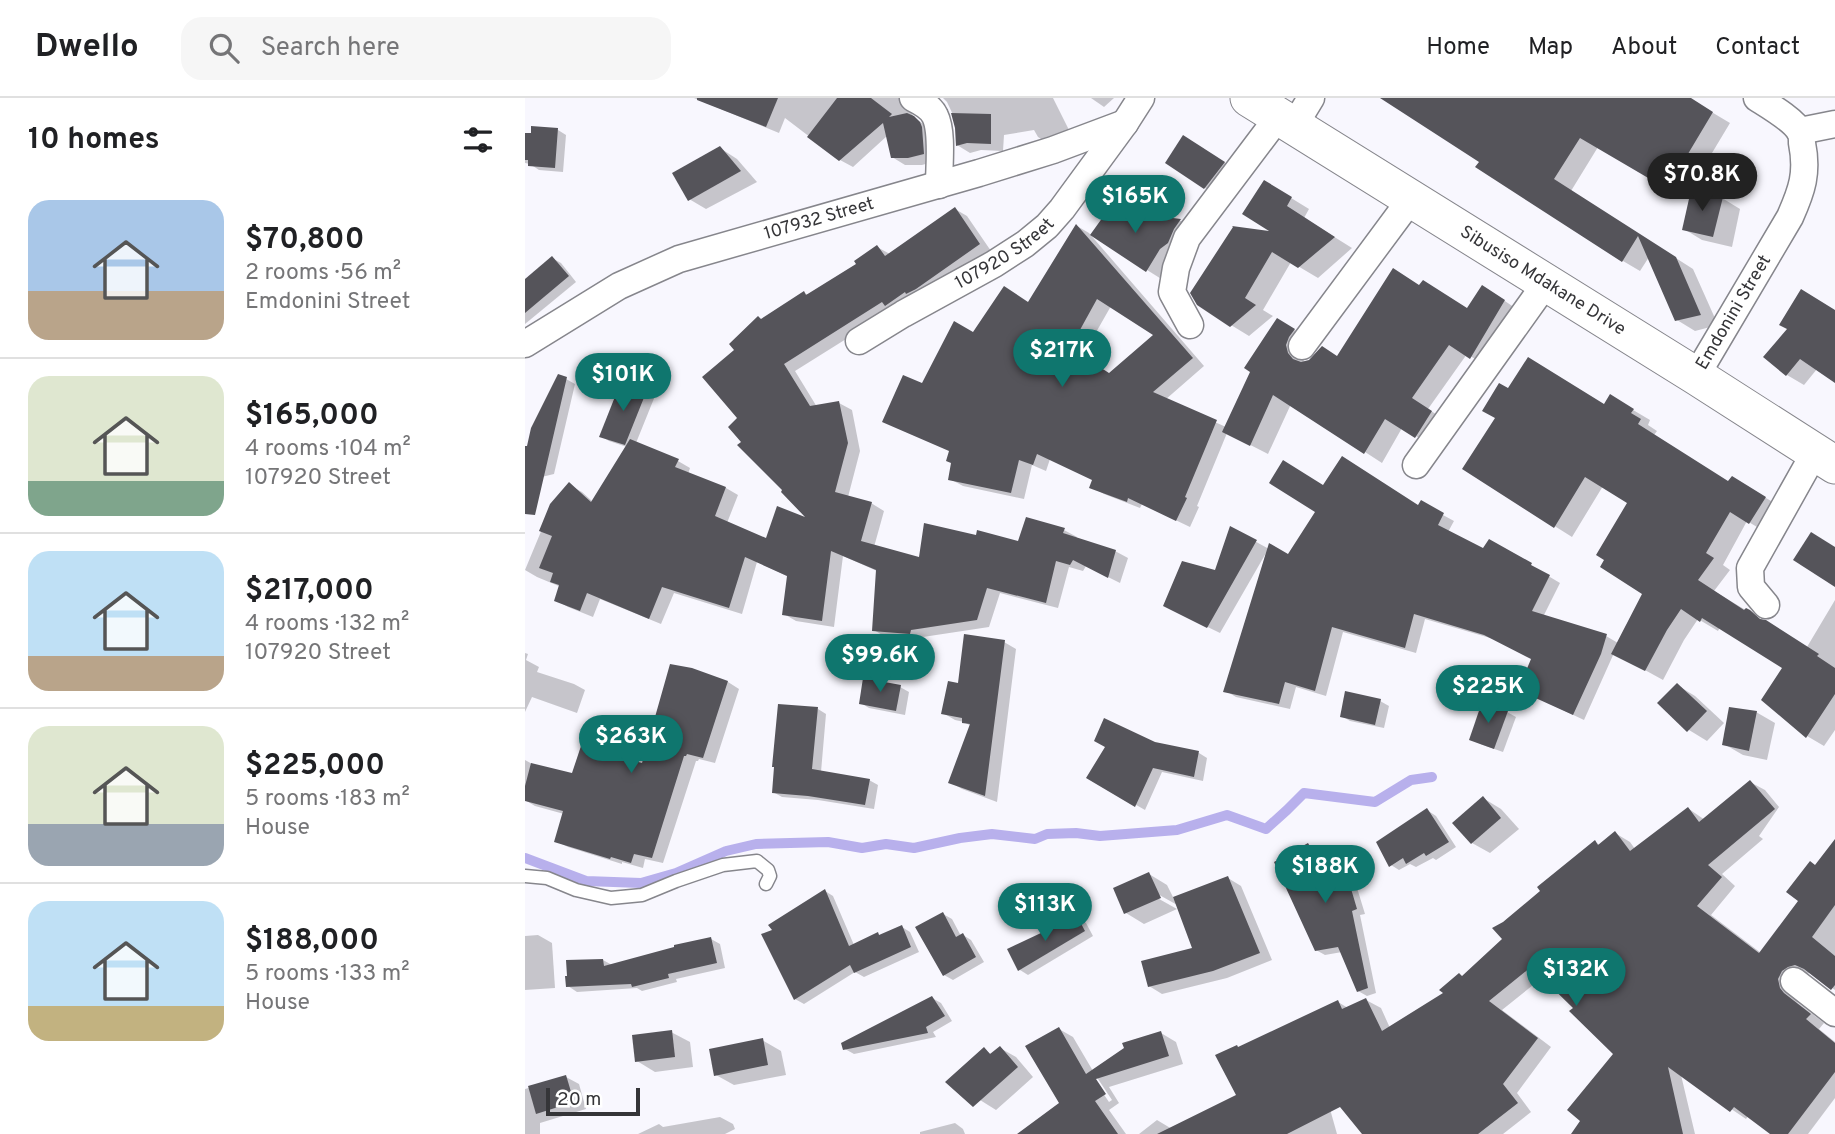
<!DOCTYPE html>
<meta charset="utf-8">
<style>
body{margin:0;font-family:Overpass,sans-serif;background:#f6f6f6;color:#202124;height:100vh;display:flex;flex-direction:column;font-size:26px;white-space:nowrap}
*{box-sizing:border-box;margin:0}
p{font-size:23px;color:#757577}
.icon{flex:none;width:38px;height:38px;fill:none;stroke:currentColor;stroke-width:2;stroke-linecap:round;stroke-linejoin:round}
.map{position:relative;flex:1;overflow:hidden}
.side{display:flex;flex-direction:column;background:#fff;width:525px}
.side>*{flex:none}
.scale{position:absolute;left:21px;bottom:18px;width:94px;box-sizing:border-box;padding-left:7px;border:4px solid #353538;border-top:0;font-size:19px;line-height:24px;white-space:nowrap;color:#353538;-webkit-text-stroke:5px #fff;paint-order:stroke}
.price{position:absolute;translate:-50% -60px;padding:0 16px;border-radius:24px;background:#0f766e;color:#fff;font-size:23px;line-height:46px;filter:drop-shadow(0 2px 4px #0008)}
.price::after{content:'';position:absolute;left:50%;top:42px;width:21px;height:16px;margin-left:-10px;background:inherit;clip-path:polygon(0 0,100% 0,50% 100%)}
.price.on{background:#222;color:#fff}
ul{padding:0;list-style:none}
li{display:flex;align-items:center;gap:21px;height:175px;padding:0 28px}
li+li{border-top:2px solid #e0e0e0}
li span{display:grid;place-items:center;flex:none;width:196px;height:140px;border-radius:21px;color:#555}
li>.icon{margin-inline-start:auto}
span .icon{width:84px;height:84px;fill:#fffc;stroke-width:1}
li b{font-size:30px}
h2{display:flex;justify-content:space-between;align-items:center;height:84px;padding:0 28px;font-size:30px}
header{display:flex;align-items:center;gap:42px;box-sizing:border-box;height:98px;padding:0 35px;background:#fff;border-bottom:2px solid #e0e0e0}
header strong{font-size:33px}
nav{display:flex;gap:38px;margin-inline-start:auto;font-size:24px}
.search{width:490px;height:63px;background:#f6f6f6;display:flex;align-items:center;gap:18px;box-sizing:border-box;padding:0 24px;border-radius:21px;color:#757577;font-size:26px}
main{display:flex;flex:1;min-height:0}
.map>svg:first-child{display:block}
.shadow{fill:#0003;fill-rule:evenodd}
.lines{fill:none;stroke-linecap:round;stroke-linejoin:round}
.stream{stroke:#b8b0ec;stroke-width:10}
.building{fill:#55545a;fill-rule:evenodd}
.lane-casing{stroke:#86868c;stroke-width:15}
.street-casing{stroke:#86868c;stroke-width:29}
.secondary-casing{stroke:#86868c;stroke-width:39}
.lane{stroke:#fff;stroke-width:12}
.street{stroke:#fff;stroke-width:26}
.secondary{stroke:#fff;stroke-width:37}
.labels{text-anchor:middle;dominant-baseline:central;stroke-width:7;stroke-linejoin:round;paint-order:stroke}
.street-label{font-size:18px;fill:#353538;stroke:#fff}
</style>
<header>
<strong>Dwello</strong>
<div class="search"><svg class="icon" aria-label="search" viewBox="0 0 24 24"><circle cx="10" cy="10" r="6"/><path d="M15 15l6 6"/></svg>Search here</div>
<nav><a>Home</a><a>Map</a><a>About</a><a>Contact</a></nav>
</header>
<main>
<section class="side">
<h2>10 homes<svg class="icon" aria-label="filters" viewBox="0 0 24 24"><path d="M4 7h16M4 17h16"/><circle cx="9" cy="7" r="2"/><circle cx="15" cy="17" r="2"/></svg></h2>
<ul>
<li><span style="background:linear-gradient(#a9c7e8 65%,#b9a48a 0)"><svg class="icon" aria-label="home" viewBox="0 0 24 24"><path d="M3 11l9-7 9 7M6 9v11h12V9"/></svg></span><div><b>$70,800</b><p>2 rooms · 56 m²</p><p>Emdonini Street</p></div></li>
<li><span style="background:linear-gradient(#dfe7d0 75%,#7fa58c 0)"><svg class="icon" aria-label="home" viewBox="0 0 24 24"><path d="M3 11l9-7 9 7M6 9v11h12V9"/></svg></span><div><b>$165,000</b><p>4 rooms · 104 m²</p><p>107920 Street</p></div></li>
<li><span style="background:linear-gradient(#bfe0f5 75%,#b9a48a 0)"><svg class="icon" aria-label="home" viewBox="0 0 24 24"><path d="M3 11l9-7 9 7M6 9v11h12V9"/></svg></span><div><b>$217,000</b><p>4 rooms · 132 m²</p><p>107920 Street</p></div></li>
<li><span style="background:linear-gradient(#dfe7d0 70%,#9aa5b1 0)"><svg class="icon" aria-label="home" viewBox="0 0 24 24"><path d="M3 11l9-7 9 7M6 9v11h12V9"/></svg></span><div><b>$225,000</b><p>5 rooms · 183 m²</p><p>House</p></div></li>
<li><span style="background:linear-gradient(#bfe0f5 75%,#c2b280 0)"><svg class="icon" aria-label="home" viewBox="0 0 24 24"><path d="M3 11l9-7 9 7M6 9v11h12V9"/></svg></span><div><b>$188,000</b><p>5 rooms · 133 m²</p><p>House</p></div></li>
</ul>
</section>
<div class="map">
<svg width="1310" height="1036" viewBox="0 0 1310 1036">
<rect width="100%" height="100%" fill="#f8f7fe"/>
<g class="shadow">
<polygon points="169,0 387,0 385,10 388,18 408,34 411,63 397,67 380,67 367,59 362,38 328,69 315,62 260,20 254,35"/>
<polygon points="418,0 528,0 547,38 526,47 513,39 509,32 479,37 478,53 456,52 445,55 432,47 430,21 422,4"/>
<polygon points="566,0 589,0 579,9"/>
<polygon points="857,0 1163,0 1205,25 1160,100 1073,49 1046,93 1168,171 1193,227 1170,233 1152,222 1124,159 1115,173 1098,163 957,63"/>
<polygon points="33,32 41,37 38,74 14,72 5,66 0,65 0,36"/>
<polygon points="195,50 212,61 232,84 181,111 164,101"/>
<polygon points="677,50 717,76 698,100 680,90"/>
<polygon points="758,95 784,111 779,120 827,150 793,180 766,164 738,212 748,218 724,238 706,227 752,136"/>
<polygon points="1197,100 1215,111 1207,149 1177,142 1159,131"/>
<polygon points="430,111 442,118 466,153 369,211 270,273 292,309 314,305 327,312 335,353 323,399 346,405 359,413 349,449 396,461 452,439 494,445 539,432 552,439 551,441 590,453 603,460 595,485 561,468 558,473 544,469 533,510 475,495 464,529 398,539 397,542 362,540 349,532 352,473 318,458 309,529 271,523 259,516 264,479 232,464 217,516 149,495 136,526 75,501 68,519 43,509 31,502 36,489 12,479 0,472 27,407 44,387 57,394 68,404 102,349 84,343 76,338 121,293 130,298 111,345 153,363 165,370 163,376 201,390 213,397 202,425 242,443 287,424 219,344 215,320 211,252 237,222 279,195 284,197 333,166 352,149 365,156"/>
<polygon points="584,113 656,123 672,132 638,182 622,172"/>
<path d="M552 128 564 135 679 268 640 302 701 329 752 222 786 242 778 257 779 265 813 259 896 189 943 212 974 199 996 214 963 269 942 256 903 311 923 324 908 348 877 330 857 365 766 306 743 356 702 335 672 408 674 409 665 429 617 406 615 410 579 396 566 389 569 382 525 361 521 373 507 367 499 401 438 388 425 381 428 365 426 354 397 287 449 236 504 206ZM586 208 631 237 584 277 557 259Z"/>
<polygon points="27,160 36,165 51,184 0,226 0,183"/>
<polygon points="1277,194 1310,213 1310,283 1292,271 1279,287 1262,277 1264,231"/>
<polygon points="41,281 50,286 29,376 0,383 0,350 4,349"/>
<polygon points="984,293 1080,308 1103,309 1125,322 1123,327 1132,333 1129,337 1204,385 1207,380 1258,410 1242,435 1222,423 1198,467 1205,472 1189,493 1282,549 1310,502 1310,632 1299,648 1282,638 1260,570 1195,529 1193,533 1173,521 1159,542 1138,582 1089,555 1059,622 1006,597 1008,561 972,542 900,521 891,555 818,534 801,598 771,589 765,611 711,599 701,593 741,455 695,535 652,514 691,474 706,430 744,451 763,458 793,414 798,389 894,409 896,405 929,423 923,434 959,453 965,443 1035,485 1018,519 1081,538 1093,545 1120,495 1105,404 1078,388 1047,439 939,371 972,319"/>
<polygon points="479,544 491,551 472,704 437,691 425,684 446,628 439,624 430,622 418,615 435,587"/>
<polygon points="0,555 3,556 1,562 14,569 12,574 49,586 60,592 52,615 7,599 0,614"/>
<polygon points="166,572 203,584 214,591 190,665 174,661 173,663 171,663 138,765 120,761 118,770 97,764 97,766 43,749 31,743 39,716 10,708 0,702 0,662 11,668 48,678 96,663 119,667"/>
<polygon points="1152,587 1170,598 1199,625 1182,643 1164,632"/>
<polygon points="375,589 384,594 380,617 344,610 336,605"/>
<polygon points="855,603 864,608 859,630 825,623 817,618"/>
<polygon points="293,611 301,616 296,674 344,682 353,687 349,711 293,702 257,699 248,694"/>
<polygon points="982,614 991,619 978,654 955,646 946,641"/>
<polygon points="1231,614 1250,625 1242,662 1218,657 1199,646"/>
<polygon points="629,646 674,655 682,660 678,683 637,674 620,712 564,680"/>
<polygon points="1225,684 1240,692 1254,709 1234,738 1238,741 1197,776 1210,788 1186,817 1236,855 1275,803 1291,769 1310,744 1310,892 1287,875 1278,876 1268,898 1273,905 1299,925 1294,931 1310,944 1310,1000 1283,1036 1248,1036 1225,1015 1221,1021 1156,977 1170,1036 1064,1036 1090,956 1050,910 1018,879 977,912 1026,949 992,995 1006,1014 978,1036 839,1036 798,986 812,1036 614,1036 632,1022 647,1031 713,998 714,951 813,904 823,910 841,902 856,910 865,930 920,896 979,842 979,826 1070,744 1075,747 1090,735 1105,744 1110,751 1164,711 1180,722"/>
<polygon points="958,700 976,711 994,731 965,755 947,745"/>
<polygon points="902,712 911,718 931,749 911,762 908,760 891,769 885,766 874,772 866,767"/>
<polygon points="783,747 792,752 797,762 814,752 822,757 840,816 835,817 851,895 842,898 833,893 817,854 800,857 791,852"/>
<polygon points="624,776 642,787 649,801 703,780 716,788 747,862 702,880 637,896 624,888 670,851 654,808 629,794 627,797 652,811 619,826 601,815"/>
<polygon points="300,793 308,798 329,847 353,836 356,838 377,829 385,834 394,854 339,879 330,874 279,906 270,901 249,833"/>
<polygon points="418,816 427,821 436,838 438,837 446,842 459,864 428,882 419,877"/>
<polygon points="552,820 561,825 568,838 503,877 495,872 485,851"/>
<polygon points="13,837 27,845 30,890 0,892 0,838"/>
<polygon points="186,841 195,846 200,870 151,881 152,884 117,893 112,890 52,894 43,888 78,862 87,867"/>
<polygon points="407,900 416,905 427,923 408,934 411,939 329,956 320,951"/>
<path d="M534 931 548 939 568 973 636 935 651 944 658 966 584 989 594 1005 584 1012 601 1036H495L536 1006ZM567 975 573 981 587 1002 584 1004 565 976Z"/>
<polygon points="146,934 165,944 168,969 130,974 112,963"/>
<polygon points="237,942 256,953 261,977 209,987 191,977"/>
<polygon points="475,950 491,959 508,979 471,1012 455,1002 459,952 468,957"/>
<polygon points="41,979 54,986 61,1011 15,1025 15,1036 0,1036 0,991"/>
<polygon points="195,1019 208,1026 210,1031 200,1036 113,1036 134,1026 138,1029"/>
<polygon points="430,1025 438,1031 440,1036 395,1036 395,1034"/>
</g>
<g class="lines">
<polyline class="stream" points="0,760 61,783 116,785 151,775 201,753 231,746 303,744 337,750 361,746 389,750 435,740 467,736 510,741 522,736 551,735 575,738 652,732 702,717 741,731 762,712 779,695 850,704 886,682 907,679"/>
</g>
<g class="building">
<polygon points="172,0 253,0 241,29 172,2"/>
<polygon points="312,0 346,0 367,16 364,19 382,15 389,18 395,24 397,29 399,56 383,60 366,60 358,25 314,63 282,39"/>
<polygon points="855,0 1166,0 1188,14 1142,91 1055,40 1029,81 1151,159 1176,217 1150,223 1113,138 1097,164 950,69 954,64"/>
<polygon points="426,15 466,16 466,46 442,45 431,48 430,30"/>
<polygon points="6,28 33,30 30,70 3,68 3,62 0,62 0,35 6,35"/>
<polygon points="658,37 700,64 679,91 640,65"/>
<polygon points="195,48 216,73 163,103 147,75"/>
<polygon points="739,82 767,99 762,108 810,139 773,170 747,154 720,200 731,207 705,229 672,207 665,195 708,129 707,128 744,133 717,116"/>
<polygon points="1166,92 1198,99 1188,139 1157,132"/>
<polygon points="430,109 455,146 391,191 381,196 380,194 360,208 357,204 259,266 285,308 314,303 323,345 310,394 347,404 336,443 394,459 399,425 451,437 452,432 493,443 501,419 540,430 538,435 591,452 583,480 548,462 545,467 531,463 521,505 462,490 452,522 386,532 385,536 347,533 351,472 306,453 297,523 257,517 262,478 220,459 204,510 137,489 124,521 62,495 55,513 29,503 34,487 25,484 28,475 14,470 27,438 14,433 25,406 44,384 66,404 105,341 154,361 150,369 201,389 190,418 241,440 252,408 280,419 256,394 257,392 212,347 216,344 203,329 212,320 177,279 209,252 204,246 233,218 236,221 279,193 281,197 331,166 329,163 352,147 360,158"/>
<polygon points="583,112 656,121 649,131 643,145 635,151 621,174 565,137"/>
<path d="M551 126 668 260 628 294 692 322 660 399 662 400 651 423 603 400 602 404 564 390 567 382 512 356 508 367 494 362 486 395 423 382 426 365 421 363 424 353 357 324 378 277 397 285 429 223 448 234 479 188 503 204ZM572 201 628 237 584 275 545 250Z"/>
<polygon points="27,158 44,178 0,215 0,181"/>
<polygon points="868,170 894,187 898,182 942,210 957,187 980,202 945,261 924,247 887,300 907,313 890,340 860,321 839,356 748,297 725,348 697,334 725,274 719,270 752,220 770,231 764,239 761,247 763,255 768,261 776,264 784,262 797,248 812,258"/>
<polygon points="1276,191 1310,212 1310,285 1275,261 1261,278 1238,259 1262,231 1254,227"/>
<polygon points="1003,259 1079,306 1085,296 1109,311 1106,315 1116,321 1113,326 1203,383 1207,378 1241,399 1224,426 1205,414 1181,455 1189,460 1173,482 1219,512 1221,510 1225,512 1235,521 1241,522 1294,556 1292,558 1310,570 1310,596 1281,640 1236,602 1257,570 1177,520 1175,524 1156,511 1142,532 1120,573 1086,556 1117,496 1075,469 1079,462 1071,457 1102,405 1060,379 1029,430 937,371 970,320 957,313 974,285 983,290"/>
<polygon points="33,276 42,279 10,417 0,416 0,348 2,348 6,330"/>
<polygon points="97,281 122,292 100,347 74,339"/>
<polygon points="817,358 893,407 896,402 919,415 913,427 958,450 964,441 1007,465 1006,467 1025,477 1007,513 1082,536 1076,556 1048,617 993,592 1006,561 959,537 889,516 880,550 807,529 790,593 760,584 754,606 698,594 744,445 763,456 790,414 744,385 758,362 798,387"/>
<polygon points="705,428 732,442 682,530 638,508 657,463 690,472"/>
<polygon points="1286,434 1310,449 1310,489 1268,462"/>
<polygon points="439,536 480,542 460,698 423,685 445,626 437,625 437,620 416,616 423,583 433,585"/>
<polygon points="145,566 167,570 203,583 178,660 162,656 161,658 159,658 127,760 109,756 106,765 86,759 85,761 29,744 38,713 0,703 0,688 6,665 47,675 56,648 95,661 96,659 117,665"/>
<polygon points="338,580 376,587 371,613 334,606"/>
<polygon points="1152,585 1182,613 1162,634 1132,605"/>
<polygon points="820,593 856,601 850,627 815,619"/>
<polygon points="957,604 983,613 969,651 944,642"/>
<polygon points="253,606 293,609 287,671 345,681 340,707 283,698 247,695 249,669 247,669"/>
<polygon points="1204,609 1232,613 1224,653 1197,647"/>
<polygon points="579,620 630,644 674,653 669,679 628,670 610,709 561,680 580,649 569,643"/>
<polygon points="1225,682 1250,711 1183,767 1197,779 1172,808 1234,855 1273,803 1261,794 1285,763 1290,767 1310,741 1310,807 1287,839 1310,858 1310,887 1306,892 1279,871 1270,867 1263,869 1257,873 1253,881 1255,890 1259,895 1286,916 1281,921 1310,945 1310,974 1263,1036 1245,1036 1209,1009 1205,1014 1143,969 1158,1036 1046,1036 1055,1023 1042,1012 1088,956 1044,913 1048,910 1006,869 964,903 1013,940 978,986 993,1005 953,1036 837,1036 815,1009 762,1036 632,1036 711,997 690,957 712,947 713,949 813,902 817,911 841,900 857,933 918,895 914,892 934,875 937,878 977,841 967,830 978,824 1015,793 1012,789 1070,742 1073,747 1090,733 1105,753 1163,709 1174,724"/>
<polygon points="958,698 976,720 946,746 927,725"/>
<polygon points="902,710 924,744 901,758 899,755 881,766 878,760 864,769 851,744"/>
<polygon points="783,745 793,763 814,750 832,811 827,813 843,890 832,894 813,849 790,853 749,764"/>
<polygon points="624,774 636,800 599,816 588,790"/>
<polygon points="703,778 735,855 688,873 623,889 616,863 667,850 648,799"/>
<polygon points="300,791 324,848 353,834 354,837 377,827 386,849 329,875 325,867 269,902 236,836 247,832 243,827"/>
<polygon points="418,814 431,839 438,835 451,859 418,878 390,829"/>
<polygon points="552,818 560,833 493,873 482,851"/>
<polygon points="186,839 192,865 143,876 144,880 107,889 106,886 41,889 40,878 42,878 41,862 78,861 79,868 149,849 149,847"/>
<polygon points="407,898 420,918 401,929 403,935 318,952 316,945"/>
<polygon points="534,929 561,976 599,950 597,945 636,933 644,958 571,981 581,996 570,1003 593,1036 492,1036 534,1005 500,948"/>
<polygon points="147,932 150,959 110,964 107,937"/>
<polygon points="238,940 243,967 189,978 184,951"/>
<polygon points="475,948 493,969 448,1009 420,984 459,949 465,956"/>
<polygon points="41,977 49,1004 11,1016 3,988"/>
</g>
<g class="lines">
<defs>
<polyline id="lane" points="0,778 22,780 51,792 86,800 117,797 151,783 198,767 232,763 243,772 245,778 241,786"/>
<g id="street">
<path d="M388 0C396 4 406 9 410 18 418 34 414 68 414 87"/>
<polyline points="769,28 786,0"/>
<polyline points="1275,33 1310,26"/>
<polyline points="665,227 647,194 651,170 662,140 754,18"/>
<path id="s1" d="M334 243 378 216 469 166 500 146 522 128 537 111 600 25 616 0"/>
<path id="s2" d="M0 246 94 188 154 161 454 75 528 52 600 25"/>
<polyline points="777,248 886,101"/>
<path id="s3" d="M1171 278 1265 119C1277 92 1283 75 1277 45 1277 41 1277 37 1275 34 1269 22 1243 7 1232 0"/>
<polyline points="891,367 1021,185"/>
<polyline points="1241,507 1226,489 1225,470 1290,354"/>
<polyline points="1269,883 1310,915"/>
</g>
<g id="secondary">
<path id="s4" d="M724 0 1171 278 1310 367"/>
</g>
</defs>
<use href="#lane" class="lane-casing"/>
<use href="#street" class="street-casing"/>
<use href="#secondary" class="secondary-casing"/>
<use href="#lane" class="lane"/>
<use href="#street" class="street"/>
<use href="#secondary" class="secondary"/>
</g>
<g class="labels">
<g class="street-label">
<text stroke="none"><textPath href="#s2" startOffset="322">107932 Street</textPath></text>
<text stroke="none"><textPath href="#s1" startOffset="170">107920 Street</textPath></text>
<text stroke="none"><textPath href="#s4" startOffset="346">Sibusiso Mdakane Drive</textPath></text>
<text stroke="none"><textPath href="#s3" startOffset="74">Emdonini Street</textPath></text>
</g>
</g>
</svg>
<div class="scale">20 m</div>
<b class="price on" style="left:1177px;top:115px">$70.8K</b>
<b class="price" style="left:610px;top:137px">$165K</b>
<b class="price" style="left:537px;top:291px">$217K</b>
<b class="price" style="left:98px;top:315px">$101K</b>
<b class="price" style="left:355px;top:596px">$99.6K</b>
<b class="price" style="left:963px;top:627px">$225K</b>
<b class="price" style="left:106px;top:677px">$263K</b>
<b class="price" style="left:800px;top:807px">$188K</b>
<b class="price" style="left:520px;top:845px">$113K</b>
<b class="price" style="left:1051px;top:910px">$132K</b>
</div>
</main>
